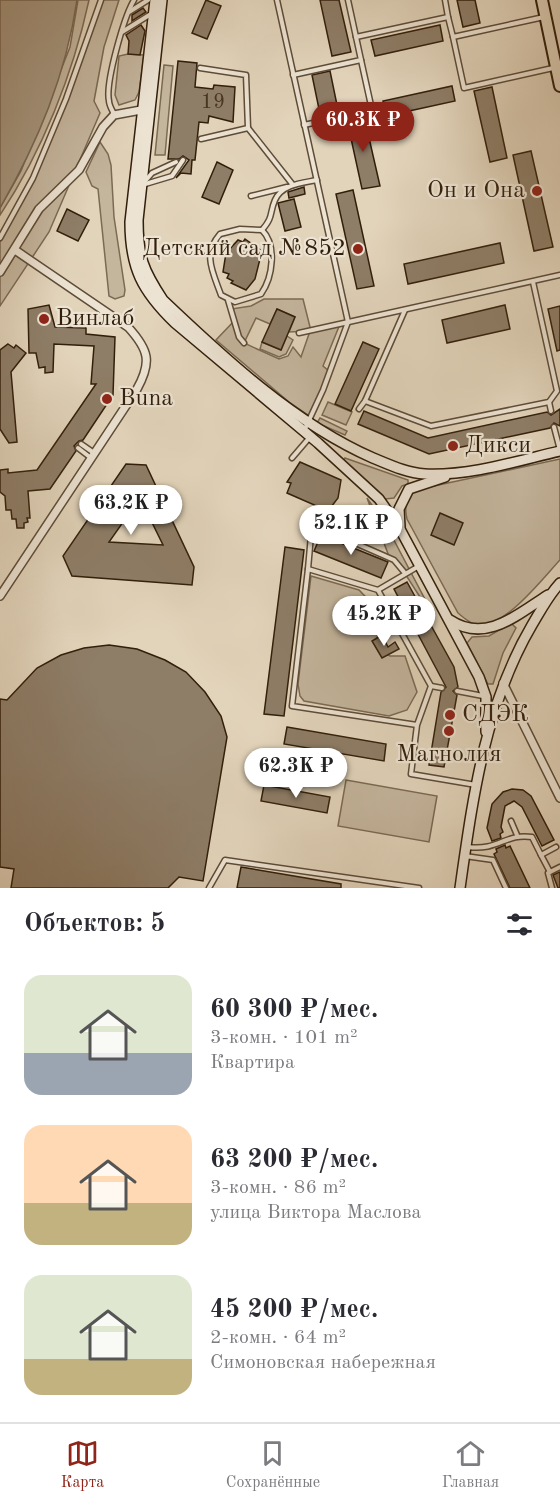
<!DOCTYPE html>
<html lang="ru">
<meta charset="utf-8">
<style>
body{margin:0;font-family:"Old Standard TT",serif;background:#f2f2f3;color:#2b2b33;height:100vh;display:flex;flex-direction:column;font-size:22px;white-space:nowrap}
*{box-sizing:border-box;margin:0}
p{font-size:20px;color:#7c7c81}
.icon{flex:none;width:33px;height:33px;fill:none;stroke:currentColor;stroke-width:2;stroke-linecap:round;stroke-linejoin:round}
.map{position:relative;height:888px;overflow:hidden}
.drawer{display:flex;flex-direction:column;background:#fff;flex:1}
.drawer>*{flex:none}
.price{position:absolute;translate:-50% -51px;padding:0 14px;border-radius:21px;background:#fff;color:#222;font-size:20px;line-height:39px;filter:drop-shadow(0 2px 3px #0008)}
.price::after{content:'';position:absolute;left:50%;top:36px;width:18px;height:14px;margin-left:-9px;background:inherit;clip-path:polygon(0 0,100% 0,50% 100%)}
.price.on{background:#8f2418;color:#fff}
ul{padding:0;list-style:none}
li{display:flex;align-items:center;gap:18px;height:150px;padding:0 24px}
li span{display:grid;place-items:center;flex:none;width:168px;height:120px;border-radius:18px;color:#555}
li>.icon{margin-inline-start:auto}
span .icon{width:72px;height:72px;fill:#fffc;stroke-width:1}
li b{font-size:26px}
h2{display:flex;justify-content:space-between;align-items:center;height:72px;padding:0 24px;font-size:26px}
.tabs{display:flex;justify-content:space-around;align-items:center;height:84px;border-top:2px solid #e1e1e2;background:#fff;font-size:16px;color:#7c7c81}
.tabs a{display:grid;justify-items:center;gap:3px}
.tabs .on{color:#8f2418}
.map>svg:first-child{display:block}
.green{fill:#c4b59d;stroke:#7b6a54;stroke-width:1.5;fill-rule:evenodd}
.water{fill:#a6967f;stroke:#786651;stroke-width:1.5}
.building{fill:#8e7d67;stroke:#321f0b;stroke-width:1.5;fill-rule:evenodd}
.lines{fill:none;stroke-linecap:round;stroke-linejoin:round}
.lane-casing{stroke:#5e4c37;stroke-width:7}
.street-casing{stroke:#5e4c37;stroke-width:10}
.secondary-casing{stroke:#321f0b;stroke-width:12}
.primary-casing{stroke:#321f0b;stroke-width:14}
.lane{stroke:#ece3d3;stroke-width:4}
.street{stroke:#ece3d3;stroke-width:7}
.secondary{stroke:#ece3d3;stroke-width:9}
.primary{stroke:#e2d4bb;stroke-width:10}
.poi-dot{fill:#8f2418;stroke:#ece3d3;stroke-width:2}
.labels{text-anchor:middle;dominant-baseline:central;stroke-width:4.5;stroke-linejoin:round;paint-order:stroke}
.number-label{font-size:21px;fill:#493622}
.poi-label{font-size:24px;fill:#321f0b;stroke:#ece3d3;text-anchor:start}
</style>
<div class="map">
<svg width="560" height="888" viewBox="0 0 560 888">
<rect width="100%" height="100%" fill="#e2d4bb"/>
<filter id="stains"><feTurbulence type="fractalNoise" baseFrequency=".00333" numOctaves="4"/><feColorMatrix values="0 0 0 0 .2 0 0 0 0 .09 0 0 0 0 .02 0 0 0 .5 -.17"/></filter>
<radialGradient id="worn" r=".72"><stop offset=".6" stop-color="#630" stop-opacity="0"/><stop offset="1" stop-color="#630" stop-opacity=".3"/></radialGradient>
<g class="green">
<path d="M78 0H89C73 74 42 152 0 215V208L21 171 70 47Z"/>
<polygon points="101,0 119,0 104,47 94,101 100,113 49,232 0,306 0,238 33,178 66,99"/>
<polygon points="128,54 144,55 139,92 135,100 119,105 115,95 119,56"/>
<polygon points="164,65 173,66 165,155 155,155"/>
<polygon points="100,142 108,154 111,165 114,217 125,290 124,296 115,299 109,296 98,189 92,186 86,172"/>
<path d="M264 299H303L311 331 340 324 323 366 330 372 311 417 289 402 216 340 234 321 231 309 251 306ZM277 309 295 317 289 332 310 331 301 357 293 347 288 356 279 359 244 343 256 318 270 324Z"/>
<polygon points="287,336 293,340 286,354 279,357 260,349 262,342 281,350"/>
<polygon points="328,402 352,412 346,425 322,415"/>
<polygon points="320,418 347,431 345,435 317,423"/>
<polygon points="345,458 408,480 408,484 402,486 394,498 385,499 343,461"/>
<path d="M560 459V560C543 578 505 628 478 625 470 624 464 618 458 613L407 519C404 507 406 499 415 490Z"/>
<polygon points="367,498 387,527 429,607 427,608 404,572 390,559"/>
<path d="M311 576 359 590 381 613C381 629 374 634 379 650L390 656H405L417 692 407 710 389 716 304 701 300 696 298 684Z"/>
<polygon points="511,623 516,628 503,653 493,684 488,684 467,643 472,637 489,636"/>
<polygon points="346,780 437,796 429,842 338,826"/>
</g>
<path class="water" d="M0 0H77C66 75 38 142 0 208Z"/>
<g class="building">
<polygon points="206,0 221,6 207,39 192,33"/>
<polygon points="320,0 339,0 351,52 332,56"/>
<polygon points="457,0 475,0 480,23 463,27"/>
<polygon points="143,8 146,12 132,21 132,15"/>
<polygon points="141,25 145,31 140,55 128,54 129,41 126,35"/>
<polygon points="440,25 443,41 375,56 371,40"/>
<polygon points="178,61 197,63 195,87 213,89 214,85 235,87 233,122 209,116 208,123 199,122 195,160 192,160 191,174 181,173 176,178 189,160 183,156 179,159 168,159"/>
<polygon points="330,71 337,105 319,109 312,75"/>
<polygon points="452,86 455,101 386,116 383,101"/>
<polygon points="492,87 507,158 490,162 474,91"/>
<polygon points="364,116 380,186 362,189 347,120"/>
<polygon points="531,151 553,247 534,251 513,155"/>
<polygon points="217,162 233,170 219,204 202,197"/>
<polygon points="304,187 305,194 289,198 288,192"/>
<polygon points="353,190 374,286 357,289 336,194"/>
<polygon points="294,199 301,227 285,231 278,203"/>
<polygon points="67,209 89,220 78,241 57,231"/>
<polygon points="245,239 262,251 255,279 246,290 231,283 233,281 227,278 229,274 223,272 226,253 238,240 243,242"/>
<polygon points="500,243 504,263 408,284 404,264"/>
<polygon points="49,305 55,327 86,328 86,334 115,337 113,395 83,440 79,441 74,446 76,451 50,489 28,491 30,518 27,518 28,522 24,523 24,528 17,528 16,519 12,519 11,510 6,510 5,496 0,492 0,470 8,469 8,473 37,470 96,384 91,384 94,346 54,344 53,372 45,373 45,367 39,368 36,353 29,353 28,309"/>
<polygon points="505,305 510,329 447,343 442,320"/>
<polygon points="560,306 560,350 557,351 548,309"/>
<polygon points="277,309 295,317 281,350 262,342"/>
<polygon points="363,342 379,349 351,411 335,404"/>
<polygon points="8,344 14,348 16,345 26,353 11,372 17,442 9,443 0,429 0,350"/>
<polygon points="560,409 560,426 554,423 550,428 429,454 358,424 364,411 428,438 547,412 551,415"/>
<polygon points="300,462 341,480 338,498 328,511 287,493 291,483 287,482"/>
<path d="M126 464 146 465 194 567 192 585 72 576 63 556ZM140 498 163 545 109 542Z"/>
<polygon points="440,513 463,523 454,545 431,535"/>
<polygon points="321,535 388,562 381,578 314,551"/>
<polygon points="285,547 304,550 284,716 264,714"/>
<polygon points="407,582 454,667 458,687 453,691 457,695 444,767 429,765 441,692 446,687 394,589"/>
<polygon points="382,635 388,647 395,642 399,649 382,658 372,641"/>
<polygon points="109,645 137,649 165,660 186,672 205,692 221,716 227,737 203,881 179,877 168,888 11,888 14,869 0,867 0,699 7,700 37,668 61,655 84,648"/>
<polygon points="287,727 386,744 384,761 284,744"/>
<polygon points="264,785 330,797 327,813 261,801"/>
<polygon points="512,789 523,790 531,796 554,840 542,846 522,807 514,801 505,806 501,827 503,832 500,834 501,838 492,841 487,828 492,804 503,792"/>
<polygon points="505,845 506,848 510,846 530,888 510,888 494,854 497,852 496,849"/>
<polygon points="241,867 341,884 341,888 237,888"/>
<polygon points="560,872 560,888 558,888 553,875"/>
</g>
<g class="lines">
<defs>
<g id="lane">
<polyline points="277,0 348,322 323,390 304,431"/>
<polyline points="445,0 448,17"/>
<polyline points="129,12 148,0"/>
<polyline points="122,32 151,14"/>
<polyline points="356,37 448,17 453,37 544,17"/>
<polyline points="453,37 464,88 553,68"/>
<polyline points="200,68 246,75 248,128 201,139"/>
<polyline points="293,75 361,60 348,0"/>
<path d="M114 114C112 110 109 105 109 101 105 83 124 17 134 0"/>
<polyline points="304,125 372,110 361,60"/>
<polyline points="248,128 293,185"/>
<polyline points="146,180 152,173 176,162"/>
<polyline points="142,185 172,176 183,160"/>
<polyline points="251,196 287,187"/>
<path d="M240 229 262 230C277 245 273 277 261 294L235 302 221 295C213 272 202 255 220 234Z"/>
<path d="M262 230C274 216 269 214 275 200 282 184 303 183 317 180"/>
<polyline points="0,238 33,178 66,99 101,0"/>
<polyline points="228,300 239,337 244,343"/>
<polyline points="299,333 560,275"/>
<polyline points="365,401 431,426 549,402 557,391 533,282"/>
<polyline points="549,402 551,411"/>
<polyline points="359,409 365,401 405,310"/>
<polyline points="554,427 560,450"/>
<polyline points="81,444 94,453"/>
<polyline points="78,448 91,458"/>
<polyline points="292,458 310,437"/>
<polyline points="308,569 312,524 394,560 404,572"/>
<polyline points="378,590 419,566"/>
<polyline points="431,686 442,688"/>
<polyline points="457,691 483,696"/>
<polyline points="417,725 292,706 308,569 378,590 431,686 417,725 411,774 476,785"/>
<polyline points="511,821 517,835"/>
<path d="M468 847C499 851 505 833 532 837L541 855 556 847"/>
<polyline points="541,855 550,872"/>
<polyline points="465,856 493,860 506,888"/>
<polyline points="209,888 225,860 419,888"/>
<polyline points="552,888 548,873 560,867"/>
</g>
<g id="street">
<polyline points="0,272 39,209 79,170 103,127 114,115 141,110"/>
<path d="M0 596 137 389C152 362 149 350 128 327L15 250"/>
<polyline points="503,683 560,798"/>
</g>
<g id="secondary">
<path d="M155 0 130 222C130 268 142 291 175 323L318 443 379 499 400 529 479 677 486 697V732"/>
<path d="M162 0 138 220C138 257 143 270 163 300 224 358 295 424 373 458 390 465 407 473 425 474 470 476 517 461 560 451"/>
<polyline points="400,527 399,509 409,489 445,477"/>
<path d="M450 620C486 644 518 614 548 595"/>
<path d="M460 888C473 797 485 705 532 625 541 610 548 596 560 583"/>
</g>
<polyline id="primary" points="542,0 560,86"/>
</defs>
<use href="#lane" class="lane-casing"/>
<use href="#street" class="street-casing"/>
<use href="#secondary" class="secondary-casing"/>
<use href="#primary" class="primary-casing"/>
<use href="#lane" class="lane"/>
<use href="#street" class="street"/>
<use href="#secondary" class="secondary"/>
<use href="#primary" class="primary"/>
</g>
<g class="poi-dot">
<circle cx="537" cy="191" r="6"/>
<circle cx="358" cy="249" r="6"/>
<circle cx="44" cy="319" r="6"/>
<circle cx="107" cy="399" r="6"/>
<circle cx="453" cy="446" r="6"/>
<circle cx="450" cy="715" r="6"/>
<circle cx="449" cy="731" r="6"/>
</g>
<g class="labels">
<g class="number-label">
<text x="213" y="102">19</text>
</g>
<g class="poi-label">
<text x="525" y="191" text-anchor="end">Он и Она</text>
<text x="346" y="249" text-anchor="end">Детский сад №852</text>
<text x="56" y="319">Винлаб</text>
<text x="119" y="399">Buna</text>
<text x="465" y="446">Дикси</text>
<text x="462" y="715">СДЭК</text>
<text x="449" y="755" text-anchor="middle">Магнолия</text>
</g>
</g>
<rect width="100%" height="100%" filter="url(#stains)"/>
<rect width="100%" height="100%" fill="url(#worn)"/>
</svg>
<b class="price on" style="left:363px;top:153px">60.3K ₽</b>
<b class="price" style="left:131px;top:536px">63.2K ₽</b>
<b class="price" style="left:351px;top:556px">52.1K ₽</b>
<b class="price" style="left:384px;top:647px">45.2K ₽</b>
<b class="price" style="left:296px;top:799px">62.3K ₽</b>
</div>
<section class="drawer">
<h2>Объектов: 5<svg class="icon" aria-label="filters" viewBox="0 0 24 24"><path d="M4 7h16M4 17h16"/><circle cx="9" cy="7" r="2"/><circle cx="15" cy="17" r="2"/></svg></h2>
<ul>
<li><span style="background:linear-gradient(#dfe7d0 65%,#9aa5b1 0)"><svg class="icon" aria-label="home" viewBox="0 0 24 24"><path d="M3 11l9-7 9 7M6 9v11h12V9"/></svg></span><div><b>60 300 ₽/мес.</b><p>3-комн. · 101 m²</p><p>Квартира</p></div></li>
<li><span style="background:linear-gradient(#ffd9b3 65%,#c2b280 0)"><svg class="icon" aria-label="home" viewBox="0 0 24 24"><path d="M3 11l9-7 9 7M6 9v11h12V9"/></svg></span><div><b>63 200 ₽/мес.</b><p>3-комн. · 86 m²</p><p>улица Виктора Маслова</p></div></li>
<li><span style="background:linear-gradient(#dfe7d0 70%,#c2b280 0)"><svg class="icon" aria-label="home" viewBox="0 0 24 24"><path d="M3 11l9-7 9 7M6 9v11h12V9"/></svg></span><div><b>45 200 ₽/мес.</b><p>2-комн. · 64 m²</p><p>Симоновская набережная</p></div></li>
</ul>
</section>
<nav class="tabs">
<a class="on"><svg class="icon" aria-label="map" viewBox="0 0 24 24"><path d="M3 6l6-2 6 2 6-2v14l-6 2-6-2-6 2zM9 4v14M15 6v14"/></svg>Карта</a>
<a><svg class="icon" aria-label="saved" viewBox="0 0 24 24"><path d="M7 4h10v16l-5-4-5 4z"/></svg>Сохранённые</a>
<a><svg class="icon" aria-label="home" viewBox="0 0 24 24"><path d="M3 11l9-7 9 7M6 9v11h12V9"/></svg>Главная</a>
</nav>
